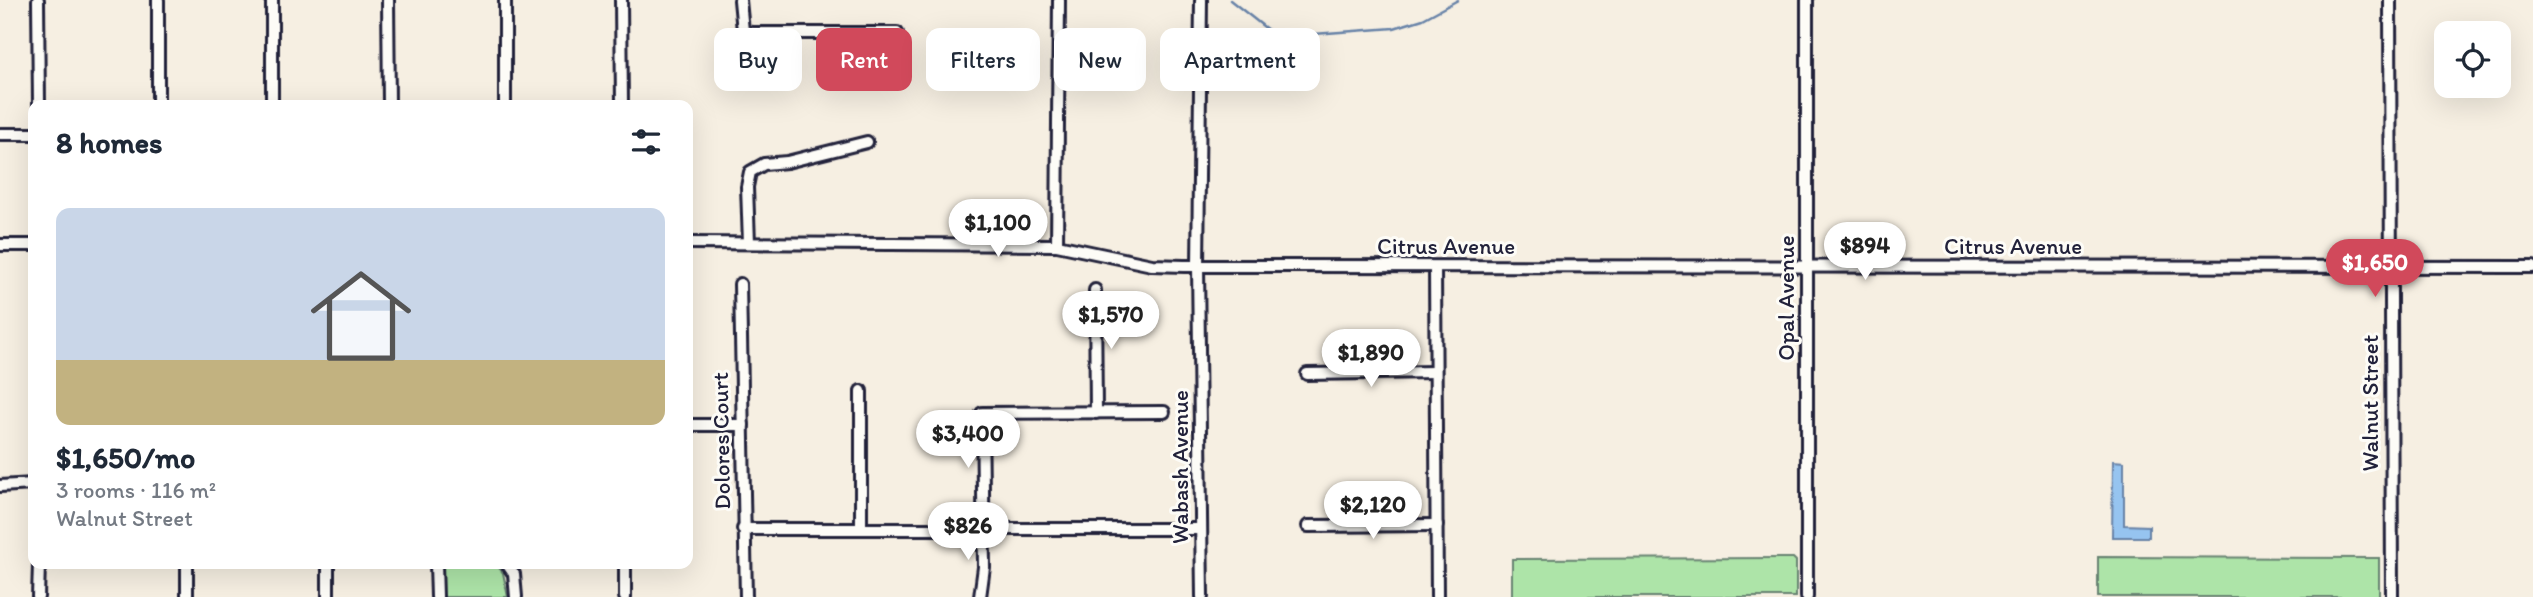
<!DOCTYPE html>
<meta charset="utf-8">
<style>
body{margin:0;font-family:Itim,sans-serif;background:#f2f2f3;color:#1f2937;height:100vh;display:flex;flex-direction:column;font-size:26px;white-space:nowrap}
*{box-sizing:border-box;margin:0}
p{font-size:23px;color:#747a83}
.icon{flex:none;width:38px;height:38px;fill:none;stroke:currentColor;stroke-width:2;stroke-linecap:round;stroke-linejoin:round}
.map{position:relative;flex:1;overflow:hidden}
.side{position:absolute;left:28px;top:100px;width:665px;height:469px;display:flex;flex-direction:column;background:#fff;border-radius:14px;box-shadow:0 7px 28px #0002}
.side>*{flex:none}
.guide{position:absolute;left:714px;top:28px;width:665px;height:63px;display:flex;gap:14px}
.buttons{position:absolute;left:2434px;top:21px;display:grid;gap:14px}
.buttons a{display:grid;place-items:center;width:77px;height:77px;border-radius:14px;background:#fff;box-shadow:0 7px 28px #0002;font-size:35px}
.price{position:absolute;translate:-50% -60px;padding:0 16px;border-radius:24px;background:#fff;color:#222;font-size:23px;line-height:46px;filter:drop-shadow(0 2px 4px #0008)}
.price::after{content:'';position:absolute;left:50%;top:42px;width:21px;height:16px;margin-left:-10px;background:inherit;clip-path:polygon(0 0,100% 0,50% 100%)}
.price.active{background:#d1495b;color:#fff}
ul{padding:0;list-style:none}
li{display:grid;align-content:center;gap:14px;height:371px;padding:0 28px}
li+li{border-top:2px solid #e0e1e3}
li span{display:grid;place-items:center;height:217px;border-radius:14px;color:#555}
li>.icon{margin-inline-start:auto}
span .icon{width:126px;height:126px;fill:#fffc;stroke-width:1}
li b{font-size:30px}
h2{display:flex;justify-content:space-between;align-items:center;height:84px;padding:0 28px;font-size:30px}
.tag{padding:0 24px;border-radius:14px;background:#fff;box-shadow:0 7px 28px #0002;font-size:24px;line-height:63px}
.tag.active{background:#d1495b;color:#fff}
.map>svg:first-child{display:block}
.green{fill:#ade4a8;stroke:#688372;stroke-width:2}
.water{fill:#96c4f0;stroke:#6883a8;stroke-width:2}
.lines{fill:none;stroke-linecap:round;stroke-linejoin:round}
.stream{stroke:#6883a8;stroke-width:2.5}
.minor-casing{stroke:#22223b;stroke-width:16}
.minor{stroke:#fdfcf7;stroke-width:10}
.labels{text-anchor:middle;dominant-baseline:central;stroke-width:6;stroke-linejoin:round;paint-order:stroke}
.street-label{font-size:23px;fill:#22223b;stroke:#fdfcf7}
</style>
<div class="map">
<svg width="2533" height="597" viewBox="0 0 2533 597">
<rect width="100%" height="100%" fill="#f6efe2"/>
<filter id="ink" filterUnits="userSpaceOnUse"><feTurbulence type="fractalNoise" baseFrequency=".0143" numOctaves="2"/><feDisplacementMap in="SourceGraphic" scale="14" xChannelSelector="R" yChannelSelector="G"/><feConvolveMatrix kernelMatrix="1 2 1 2 8 2 1 2 1" color-interpolation-filters="sRGB"/></filter>
<g filter="url(#ink)">
<g class="green">
<polygon points="2098,557 2379,558 2379,597 2098,597"/>
<polygon points="1793,558 1796,561 1796,597 1512,597 1512,559"/>
<polygon points="443,564 496,564 503,573 508,597 443,597"/>
</g>
<polygon class="water" points="2113,461 2124,462 2124,525 2149,526 2149,537 2112,537"/>
<g class="lines">
<polyline class="stream" points="1230,0 1268,30 1287,36 1394,28 1423,19 1458,0"/>
<defs>
<g id="minor">
<polyline points="38,0 39,105"/>
<polyline points="158,0 158,105"/>
<polyline points="272,0 272,105"/>
<polyline points="388,0 389,105"/>
<polyline points="505,0 505,105"/>
<polyline points="621,0 622,105"/>
<polyline points="740,0 743,31 752,33 897,33"/>
<polyline points="1201,0 1198,266 1202,597"/>
<polyline points="1807,0 1807,597"/>
<polyline points="2390,0 2392,597"/>
<polyline points="0,134 33,134"/>
<polyline points="688,243 1057,245 1152,265 1184,266 2533,267"/>
<polyline points="749,243 747,187 750,172 764,164 787,162 867,142"/>
<polyline points="0,245 33,245"/>
<polyline points="1057,245 1059,0"/>
<polyline points="1435,267 1437,597"/>
<polyline points="740,284 746,597"/>
<polyline points="1095,290 1096,413"/>
<polyline points="1307,374 1435,372"/>
<polyline points="688,425 743,425"/>
<polyline points="0,486 33,484"/>
<polyline points="1308,526 1437,525"/>
<polyline points="861,528 861,391"/>
<polyline points="743,529 1201,529"/>
<polyline points="187,564 187,597"/>
<polyline points="328,564 328,597"/>
<polyline points="436,564 437,597"/>
<polyline points="507,564 514,574 516,597"/>
<polyline points="38,597 39,564"/>
<polyline points="625,597 625,564"/>
<polyline points="980,597 984,567 982,413 1164,412"/>
</g>
</defs>
<use href="#minor" class="minor-casing"/>
<use href="#minor" class="minor"/>
</g>
</g>
<g class="labels">
<g class="street-label">
<text x="1446" y="246">Citrus Avenue</text>
<text x="2013" y="246">Citrus Avenue</text>
<text transform="translate(1786 298) rotate(-90)">Opal Avenue</text>
<text transform="translate(2370 403) rotate(-90)">Walnut Street</text>
<text transform="translate(721 441) rotate(-91)">Dolores Court</text>
<text transform="translate(1180 467) rotate(-90)">Wabash Avenue</text>
</g>
</g>
</svg>
<div class="buttons">
<a><svg class="icon" aria-label="locate" viewBox="0 0 24 24"><circle cx="12" cy="12" r="6"/><path d="M12 2v4M12 18v4M2 12h4M18 12h4"/></svg></a>
</div>
<b class="price" style="left:998px;top:259px">$1,100</b>
<b class="price" style="left:1865px;top:282px">$894</b>
<b class="price active" style="left:2375px;top:299px">$1,650</b>
<b class="price" style="left:1111px;top:351px">$1,570</b>
<b class="price" style="left:1371px;top:389px">$1,890</b>
<b class="price" style="left:968px;top:470px">$3,400</b>
<b class="price" style="left:1373px;top:541px">$2,120</b>
<b class="price" style="left:968px;top:562px">$826</b>
<div class="guide">
<a class="tag">Buy</a>
<a class="tag active">Rent</a>
<a class="tag">Filters</a>
<a class="tag">New</a>
<a class="tag">Apartment</a>
</div>
<section class="side">
<h2>8 homes<svg class="icon" aria-label="filters" viewBox="0 0 24 24"><path d="M4 7h16M4 17h16"/><circle cx="9" cy="7" r="2"/><circle cx="15" cy="17" r="2"/></svg></h2>
<ul>
<li><span style="background:linear-gradient(#c9d6e8 70%,#c2b280 0)"><svg class="icon" aria-label="home" viewBox="0 0 24 24"><path d="M3 11l9-7 9 7M6 9v11h12V9"/></svg></span><div><b>$1,650/mo</b><p>3 rooms · 116 m²</p><p>Walnut Street</p></div></li>
</ul>
</section>
</div>
